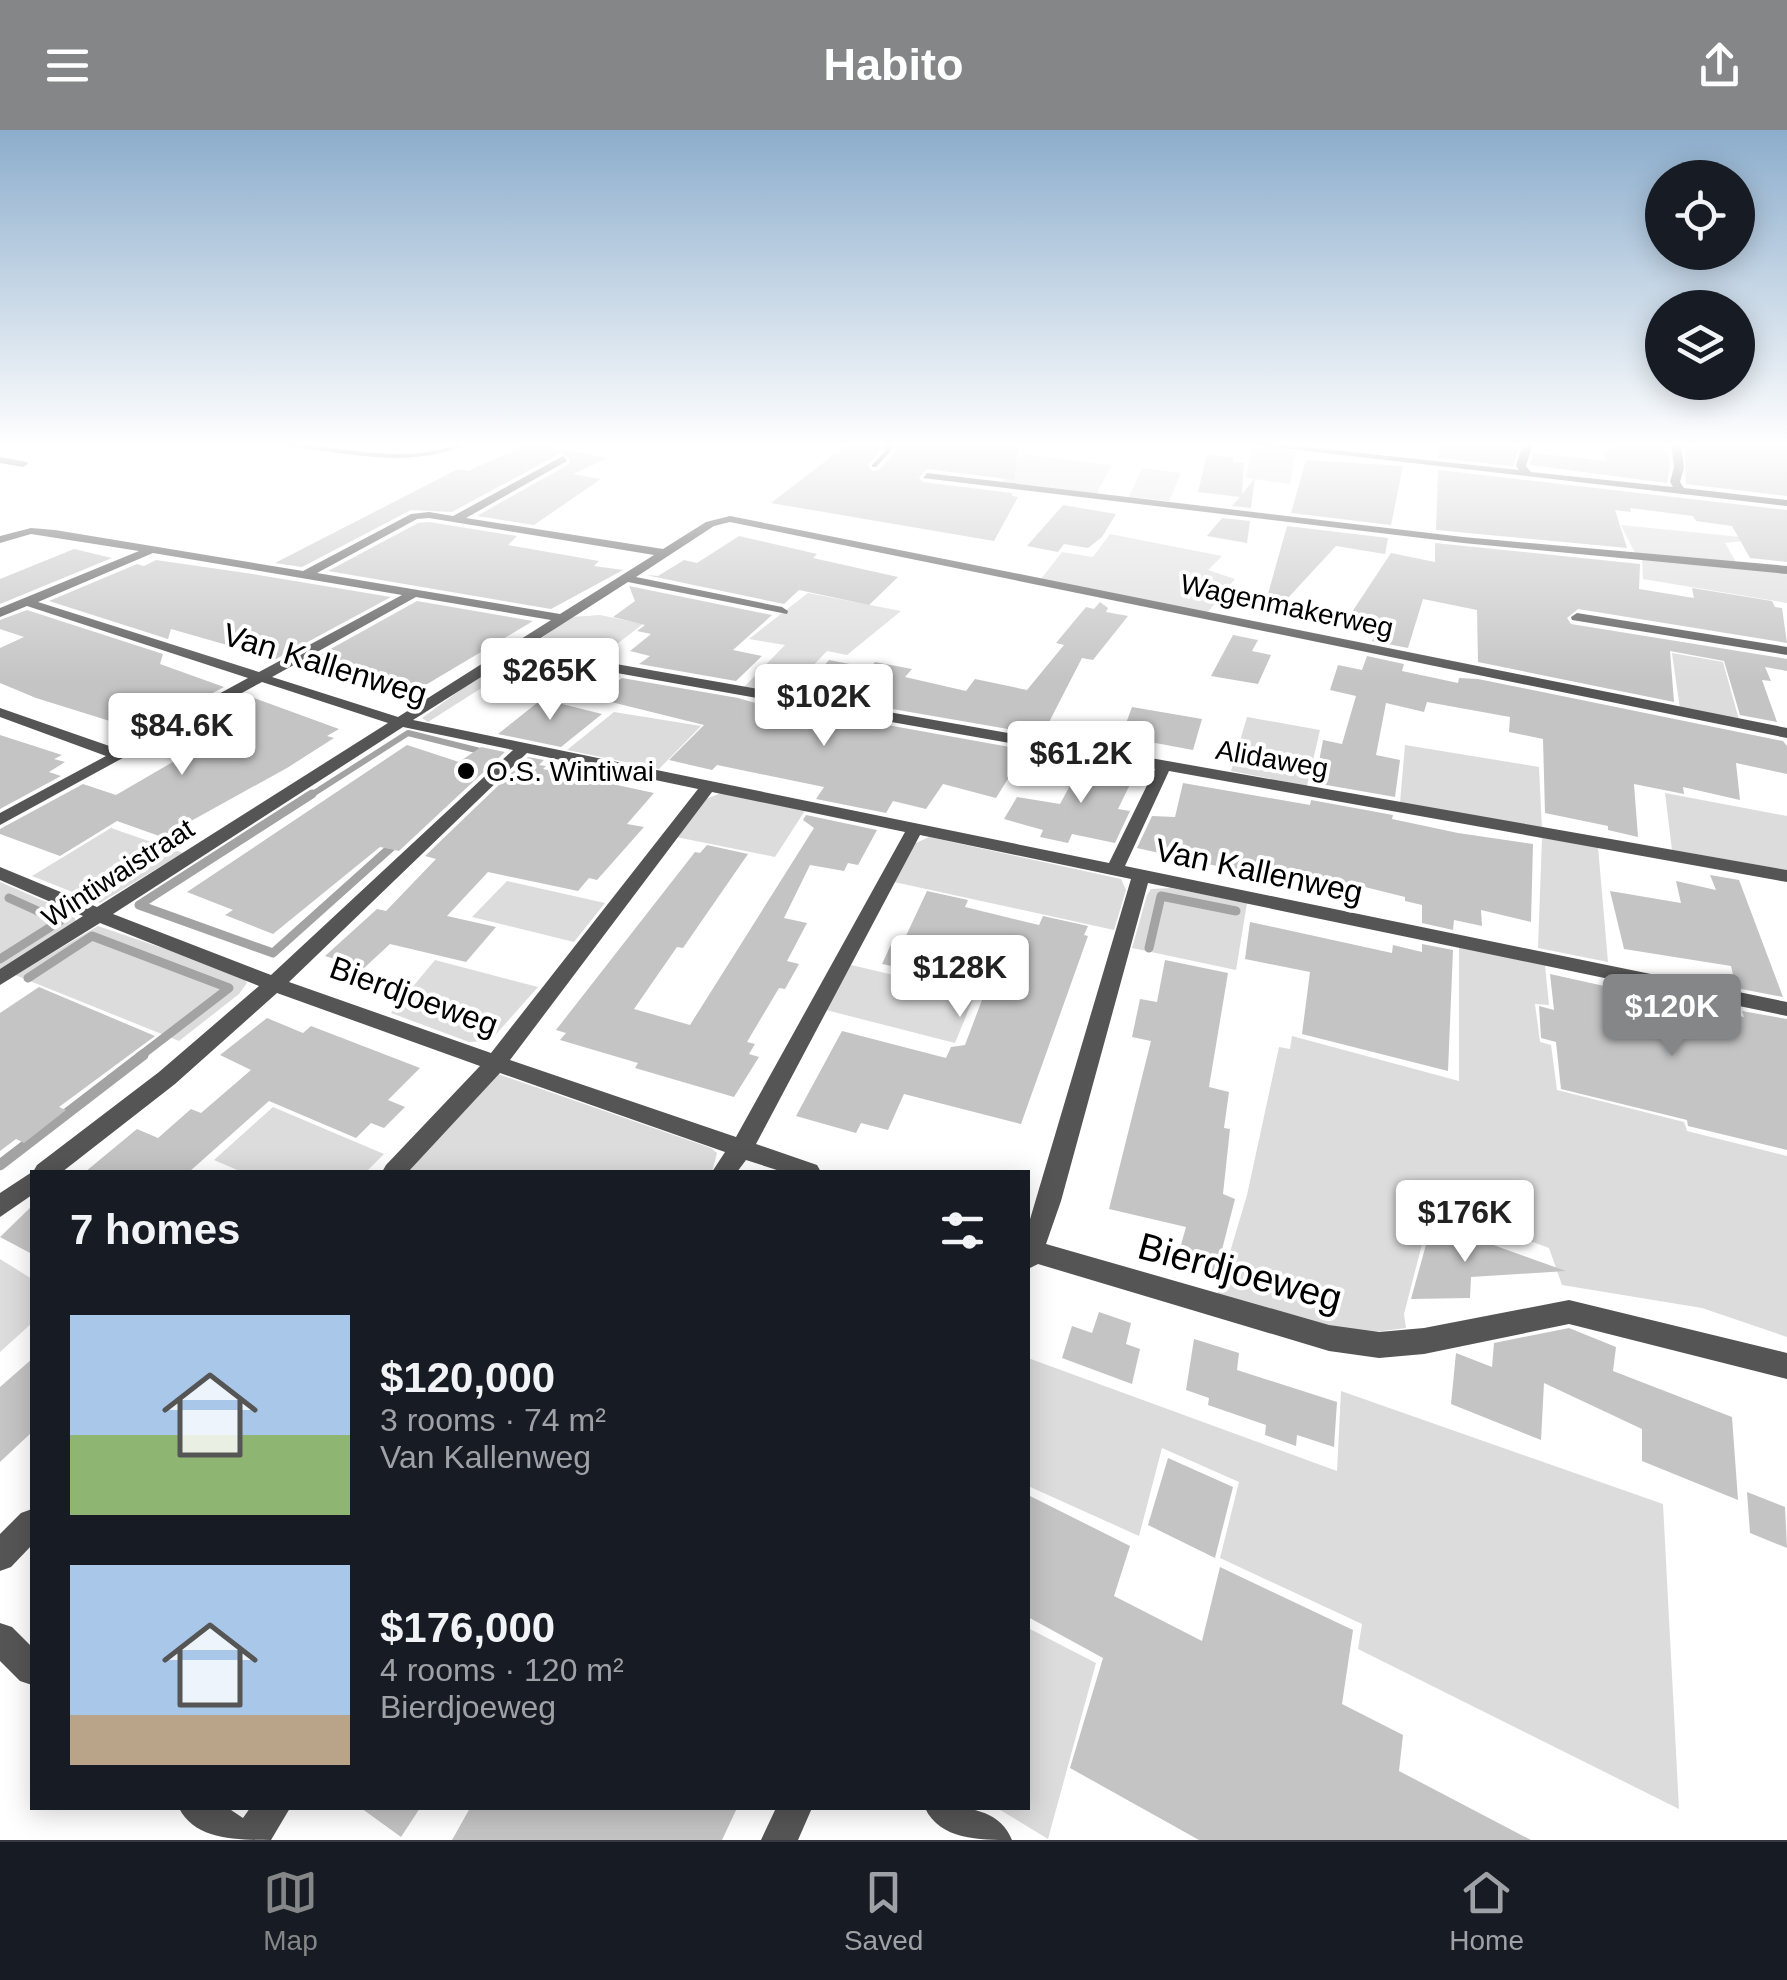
<!DOCTYPE html>
<meta charset="utf-8">
<style>
body{margin:0;font-family:Arial,sans-serif;background:#242831;color:#f1f3f6;height:100vh;display:flex;flex-direction:column;font-size:38px;white-space:nowrap}
*{box-sizing:border-box;margin:0}
p{font-size:32px;color:#9ea1a6}
.icon{flex:none;width:55px;height:55px;fill:none;stroke:currentColor;stroke-width:2;stroke-linecap:round;stroke-linejoin:round}
.map{position:relative;flex:1;overflow:hidden}
.panel{position:absolute;left:30px;top:1040px;width:1000px;height:640px;display:flex;flex-direction:column;background:#171b24;border-radius:0px;box-shadow:0 5px 25px #0003}
.panel>*{flex:none}
.fabs{position:absolute;left:1645px;top:30px;display:grid;gap:20px}
.fabs a{display:grid;place-items:center;width:110px;height:110px;border-radius:50%;background:#171b24;box-shadow:0 5px 25px #0003;font-size:50px}
.price{position:absolute;translate:-50% -85px;padding:0 22px;border-radius:10px;background:#fff;color:#222;font-size:32px;line-height:65px;filter:drop-shadow(0 2px 5px #0008)}
.price::after{content:'';position:absolute;left:50%;top:60px;width:30px;height:22px;margin-left:-15px;background:inherit;clip-path:polygon(0 0,100% 0,50% 100%)}
.price.selected{background:#858687;color:#fff}
ul{padding:0;list-style:none}
li{display:flex;align-items:center;gap:30px;height:250px;padding:0 40px}
li span{display:grid;place-items:center;flex:none;width:280px;height:200px;border-radius:0px;color:#555}
li>.icon{margin-inline-start:auto}
span .icon{width:120px;height:120px;fill:#fffc;stroke-width:1}
li b{font-size:42px}
h2{display:flex;justify-content:space-between;align-items:center;height:120px;padding:0 40px;font-size:42px}
header{display:flex;justify-content:space-between;align-items:center;height:130px;padding:0 40px;background:#858687;color:#fff;font-size:45px;font-weight:600}
.tabs{display:flex;justify-content:space-around;align-items:center;height:140px;border-top:2px solid #363941;background:#171b24;font-size:28px;color:#9ea1a6}
.tabs a{display:grid;justify-items:center;gap:5px}
.tabs .selected{color:#858687}
.map>svg:first-child{display:block}
.green{fill:#dcdcdc}
.lines{fill:none;stroke-linecap:round;stroke-linejoin:round}
.stream-far2{stroke:#a3a3a3;stroke-width:6}
.stream-far1{stroke:#a3a3a3;stroke-width:9}
.stream{stroke:#a3a3a3;stroke-width:11}
.building{fill:#c4c4c4}
.service{fill:#555;fill-rule:evenodd}
.minor{fill:#555;fill-rule:evenodd}
.poi-dot{fill:#000;stroke:#fff;stroke-width:4}
.labels{text-anchor:middle;dominant-baseline:central;stroke-width:8;stroke-linejoin:round;paint-order:stroke}
.far-street-label{font-size:28px;fill:#000;stroke:#fff}
.far-poi-label{font-size:28px;fill:#000;stroke:#fff;text-anchor:start}
.street-label{font-size:32px;fill:#000;stroke:#fff}
.near-street-label{font-size:38px;fill:#000;stroke:#fff}
</style>
<header><svg class="icon" aria-label="menu" viewBox="0 0 24 24"><path d="M4 6h16M4 12h16M4 18h16"/></svg>Habito<svg class="icon" aria-label="share" viewBox="0 0 24 24"><path d="M12 15V3M7 8l5-5 5 5M5 13v7h14v-7"/></svg></header>
<div class="map">
<svg width="1787" height="1710" viewBox="0 0 1787 1710">
<rect width="100%" height="100%" fill="#fff"/>
<g class="green">
<polygon points="1254,316 1296,321 1290,354 1245,348"/>
<polygon points="1022,324 1112,335 1096,364 1002,353"/>
<polygon points="1142,338 1181,343 1169,371 1129,367"/>
<polygon points="1621,395 1741,407 1742,411 1725,413 1736,432 1635,423"/>
<polygon points="1110,404 1222,426 1208,440 1235,449 1207,483 1041,449 1062,422 1093,427"/>
<polygon points="1642,427 1787,442 1787,473 1643,449"/>
<polygon points="808,463 901,481 847,525 827,521 786,564 744,557 785,515 749,509"/>
<polygon points="600,485 643,494 596,530 529,518 570,487"/>
<polygon points="519,523 617,542 572,571 491,552 428,592 422,588 503,529"/>
<polygon points="1672,523 1723,532 1739,590 1680,579"/>
<polygon points="614,582 701,596 659,639 567,620"/>
<polygon points="1247,587 1320,600 1307,656 1231,641"/>
<polygon points="1405,615 1539,637 1542,699 1400,673"/>
<polygon points="721,663 806,679 775,727 676,707 706,669"/>
<polygon points="1665,663 1787,686 1787,740 1672,720"/>
<polygon points="111,698 183,723 100,773 32,746"/>
<polygon points="929,707 1121,749 1126,760 1114,800 894,752 914,714"/>
<polygon points="1542,708 1598,717 1608,832 1538,818"/>
<polygon points="507,751 605,773 574,812 472,787"/>
<polygon points="0,752 72,783 76,791 0,841"/>
<polygon points="1171,758 1247,773 1236,840 1132,818 1147,765 1151,759"/>
<polygon points="98,796 241,845 247,853 239,864 179,911 15,845"/>
<polygon points="1459,817 1545,835 1549,875 1535,874 1540,912 1551,915 1557,960 1684,992 1687,1001 1787,1026 1787,1207 1702,1178 1562,1155 1549,1118 1467,1088 1429,1087 1404,1184 1406,1198 1351,1205 1216,1169 1247,1065 1279,917 1290,919 1292,906 1459,951"/>
<polygon points="435,830 538,857 490,911 469,912 391,883"/>
<polygon points="851,835 975,864 955,913 826,880"/>
<polygon points="498,944 711,1018 717,1023 712,1042 389,1042"/>
<polygon points="273,977 384,1024 366,1042 242,1042 214,1030"/>
<polygon points="0,1129 32,1149 32,1193 0,1222"/>
<polygon points="1028,1228 1337,1341 1341,1261 1663,1374 1679,1679 1358,1519 1362,1494 1220,1428 1239,1352 1162,1318 1139,1406 1028,1356"/>
<polygon points="1028,1498 1096,1533 1048,1709 997,1678 1028,1678"/>
</g>
<g class="lines">
<polyline class="stream-far2" points="308,667 408,603 488,623"/>
<g class="stream-far1">
<polyline points="312,664 139,775 273,823 397,712"/>
<polyline points="1149,818 1161,766 1236,781"/>
<polyline points="0,829 60,791 9,768"/>
<polyline points="28,848 92,806 229,858 139,927"/>
</g>
<polyline class="stream" points="0,1035 143,925"/>
</g>
<g class="building">
<polygon points="530,313 608,328 573,344 601,349 534,395 477,386 569,334 570,329 561,323 452,382 411,380 302,437 275,433 458,339 468,341"/>
<polygon points="849,313 881,313 881,320 868,335 872,341 879,340 894,324 895,313 1019,313 1014,350 927,339 919,348 923,352 1012,363 1012,366 1018,367 994,411 771,373"/>
<polygon points="1439,313 1515,313 1517,321 1513,336 1438,328"/>
<polygon points="1616,313 1667,315 1670,337 1667,353 1530,335 1534,323 1605,331 1603,318 1616,319"/>
<polygon points="1690,313 1787,313 1787,366 1686,354 1685,317 1691,318"/>
<polygon points="1207,325 1234,327 1233,332 1244,333 1242,364 1255,348 1251,378 1232,376 1240,367 1198,362"/>
<polygon points="1306,330 1403,336 1391,395 1291,383"/>
<polygon points="1438,340 1787,380 1787,432 1750,428 1732,396 1696,391 1693,386 1630,378 1631,382 1615,380 1627,418 1436,400"/>
<polygon points="1063,375 1116,384 1102,407 1088,418 1064,414 1058,422 1027,416"/>
<polygon points="1222,388 1250,391 1247,413 1207,406"/>
<polygon points="429,392 517,406 508,415 599,431 594,436 623,440 551,479 328,441 418,393"/>
<polygon points="1287,396 1388,408 1385,424 1336,416 1287,469 1268,464"/>
<polygon points="739,406 817,424 813,428 898,447 869,475 799,460 784,474 646,445 658,446 684,430 697,433"/>
<polygon points="1435,413 1640,434 1639,459 1694,468 1692,458 1772,471 1775,477 1782,478 1787,513 1578,479 1567,488 1571,494 1787,529 1787,541 1765,537 1771,551 1762,550 1777,592 1740,585 1724,531 1670,521 1674,572 1478,532 1477,480 1423,469 1408,518 1372,511 1379,490 1350,485 1391,423 1435,432"/>
<polygon points="74,419 112,428 0,474 0,449"/>
<polygon points="156,430 253,444 391,467 276,529 171,499 168,509 49,471 137,434 144,436"/>
<polygon points="629,456 772,485 733,520 762,526 736,551 639,534 650,526 630,521 651,504 637,501 645,495 613,487 635,471"/>
<polygon points="417,471 533,491 407,566 300,536"/>
<polygon points="1100,472 1108,478 1106,482 1128,486 1093,530 1082,528 1047,596 1043,595 1036,604 800,563 829,530 870,538 875,532 912,539 905,547 966,561 975,549 1027,560 1064,515 1056,513 1086,477 1094,479"/>
<polygon points="27,480 163,524 160,534 224,557 153,595 140,591 129,597 36,568 0,553 0,518 24,507 0,499 0,490"/>
<polygon points="1233,505 1258,510 1252,521 1271,525 1258,554 1211,546"/>
<polygon points="1367,526 1404,534 1402,541 1458,553 1459,548 1478,549 1783,611 1787,616 1787,644 1736,633 1740,670 1683,657 1684,664 1634,654 1638,707 1608,700 1608,696 1545,683 1543,609 1509,602 1510,587 1427,572 1424,582 1386,573 1376,625 1400,630 1395,667 1315,653 1323,610 1342,614 1356,566 1330,560 1338,535 1362,540"/>
<polygon points="622,548 738,568 783,581 787,577 1026,620 996,668 943,654 926,679 893,671 886,683 816,669 824,657 717,635 712,640 669,630 704,595 595,568"/>
<polygon points="246,565 339,599 327,606 334,608 287,638 162,707 117,691 60,726 0,704 0,699 83,654 116,665 207,612 177,603"/>
<polygon points="542,569 602,584 561,617 498,604"/>
<polygon points="1132,577 1202,589 1193,620 1150,612 1145,623 1092,614 1104,592 1125,596"/>
<polygon points="0,605 62,625 54,629 65,632 49,642 61,646 0,679"/>
<polygon points="407,615 459,632 481,617 505,622 399,721 380,717 273,804 225,785 233,780 187,762"/>
<polygon points="528,627 544,630 539,635 546,636 543,639 654,663 627,694 644,697 597,750 589,748 578,761 488,742 447,786 496,797 466,832 390,814 364,838 325,826 377,779 386,781 436,729 425,726"/>
<polygon points="1084,630 1137,640 1118,679 1130,681 1115,713 1072,704 1068,713 1040,707 1043,700 1004,689 1017,667 1060,674"/>
<polygon points="1183,653 1310,675 1311,670 1393,685 1392,689 1458,703 1533,714 1531,792 1481,780 1482,796 1454,790 1453,800 1422,793 1422,775 1405,771 1405,767 1361,756 1360,764 1298,750 1297,754 1137,718 1152,686 1175,687"/>
<polygon points="806,685 877,700 858,735 848,733 844,741 810,735 784,788 807,793 787,831 799,834 785,859 779,858 747,912 755,914 749,924 759,927 734,967 635,938 638,933 560,910 566,903 556,900 695,722 700,723 707,715 748,724 683,818 677,817 634,879 690,895 814,698 803,690"/>
<polygon points="1710,745 1739,750 1783,867 1736,858 1731,836 1624,819 1610,761 1681,773 1676,751 1716,760"/>
<polygon points="927,761 968,770 965,777 1039,795 1043,786 1088,796 1084,805 1088,806 1021,994 904,964 888,1000 861,993 856,1003 796,986 842,901 946,928 951,917 965,915 985,862 972,859 974,853 882,834 894,808 904,810"/>
<polygon points="1250,792 1392,823 1393,815 1422,822 1422,814 1453,820 1448,941 1302,904 1310,842 1245,829"/>
<polygon points="1165,830 1228,843 1209,957 1229,962 1224,998 1230,999 1223,1064 1235,1069 1216,1143 1177,1129 1186,1097 1109,1079 1151,911 1132,907 1140,869 1157,872"/>
<polygon points="1550,844 1744,887 1742,881 1787,889 1787,1020 1688,996 1687,990 1561,959 1556,912 1541,908 1539,876 1554,880"/>
<polygon points="39,857 155,906 59,977 66,980 24,1013 16,1009 0,1021 0,883"/>
<polygon points="267,888 303,903 311,896 420,938 388,970 405,977 384,998 371,993 356,1008 269,971 189,1042 85,1042 137,999 158,1008 191,979 201,983 251,940 220,925"/>
<polygon points="32,1076 32,1124 0,1107"/>
<polygon points="1432,1093 1566,1141 1471,1147 1470,1168 1411,1169"/>
<polygon points="1099,1182 1131,1193 1126,1214 1140,1219 1132,1254 1062,1228 1072,1196 1092,1203"/>
<polygon points="1569,1198 1616,1217 1613,1241 1732,1287 1738,1370 1642,1331 1642,1299 1544,1253 1541,1310 1451,1274 1456,1223 1492,1237 1494,1213"/>
<polygon points="1194,1209 1239,1223 1237,1240 1337,1272 1334,1317 1297,1305 1296,1316 1265,1305 1266,1295 1208,1275 1209,1268 1186,1260"/>
<polygon points="32,1229 32,1302 0,1332 0,1257"/>
<polygon points="1168,1328 1233,1357 1215,1428 1148,1395"/>
<polygon points="1747,1362 1785,1377 1787,1418 1750,1403"/>
<polygon points="1028,1365 1130,1416 1114,1466 1202,1511 1220,1437 1353,1500 1342,1574 1403,1605 1399,1641 1531,1710 1199,1710 1070,1638 1103,1528 1028,1487"/>
<polygon points="361,1678 420,1678 401,1707"/>
<polygon points="470,1678 737,1678 722,1710 452,1710"/>
</g>
<g class="lines">
<g class="service">
<path d="M278 313C318 313 357 324 397 324 411 324 424 323 437 320 448 318 457 313 468 313 424 335 372 328 325 321 310 319 292 318 278 313Z"/>
<polygon points="885,313 891,313 891,321 876,337 872,337 872,335 885,321"/>
</g>
<g class="minor">
<polygon points="1237,313 1268,313 1519,340 1516,336 1523,313 1533,313 1526,336 1531,342 1673,357 1670,352 1674,337 1671,313 1681,313 1684,337 1680,352 1684,358 1787,370 1787,376"/>
<path d="M563 326 567 331 466 388 663 419 706 392 730 386 1787 598V608L730 392 714 396 636 447 782 477 788 481 787 484 628 452 525 518 1787 740V752L1169 641 1125 736 1787 872V886L1148 753 1061 1071 1046 1114 1329 1195 1379 1202 1424 1198 1569 1170 1787 1223V1249L1569 1194 1424 1224 1379 1228 1329 1221 1038 1134 1028 1139V1096L1131 749 920 705 756 1014 817 1035 821 1042H783L746 1030 737 1042H712L725 1022 500 943 408 1042H382L386 1035 480 936 277 863 175 954 62 1042H33L37 1035 159 942 259 856 100 793 0 855V839L83 786 0 750V737L97 777 388 593 262 552 0 695V683L106 626 0 587V578L118 619 248 548 27 476 0 487V478L139 421 31 404 0 413V406L31 398 55 400 303 441 411 384 429 382 453 386ZM429 388 654 425 560 484 317 443 417 389ZM153 423 402 465 259 542 38 472ZM416 467 551 490 398 587 272 547ZM516 525 1155 639 1109 733 413 590ZM403 597 513 620 271 845 113 784ZM527 623 698 659 491 923 289 852ZM712 662 905 702 736 1007 510 930Z"/>
<polygon points="0,327 27,332 28,334 23,337 0,333"/>
<polygon points="927,343 1463,407 1787,436 1787,444 1463,413 923,348"/>
<polygon points="1577,483 1787,517 1787,525 1572,490 1571,487"/>
<polygon points="32,1042 32,1065 0,1087 0,1063"/>
<polygon points="32,1379 32,1415 11,1437 0,1441 0,1404 21,1383"/>
<polygon points="0,1493 12,1497 32,1517 32,1555 20,1551 0,1531"/>
<path d="M179 1678H228L243 1688 250 1678H290L271 1710C236 1710 195 1710 179 1678Z"/>
<polygon points="776,1678 812,1678 798,1710 761,1710"/>
<path d="M925 1678C957 1676 998 1675 1012 1710 979 1710 940 1710 925 1678Z"/>
</g>
</g>
<linearGradient id="sky" x2="0" y2="1"><stop stop-color="#8cadcc"/><stop offset="0.57" stop-color="#fff"/><stop offset="1" stop-color="#fff" stop-opacity="0"/></linearGradient>
<rect width="1787" height="552" fill="url(#sky)"/>
<circle class="poi-dot" cx="466" cy="641" r="10"/>
<g class="labels">
<g class="far-street-label">
<text transform="translate(1287 476) rotate(12)">Wagenmakerweg</text>
<text transform="translate(1272 629) rotate(10)">Alidaweg</text>
<text transform="translate(118 743) rotate(-33)">Wintiwaistraat</text>
</g>
<g class="far-poi-label">
<text x="486" y="641">O.S. Wintiwai</text>
</g>
<g class="street-label">
<text transform="translate(325 534) rotate(17)">Van Kallenweg</text>
<text transform="translate(1259 741) rotate(12)">Van Kallenweg</text>
<text transform="translate(414 866) rotate(20)">Bierdjoeweg</text>
</g>
<g class="near-street-label">
<text transform="translate(1240 1142) rotate(15)">Bierdjoeweg</text>
</g>
</g>
</svg>
<div class="fabs">
<a><svg class="icon" aria-label="locate" viewBox="0 0 24 24"><circle cx="12" cy="12" r="6"/><path d="M12 2v4M12 18v4M2 12h4M18 12h4"/></svg></a>
<a><svg class="icon" aria-label="layers" viewBox="0 0 24 24"><path d="M12 4l9 5-9 5-9-5zM3 14l9 5 9-5"/></svg></a>
</div>
<b class="price" style="left:550px;top:593px">$265K</b>
<b class="price" style="left:824px;top:619px">$102K</b>
<b class="price" style="left:182px;top:648px">$84.6K</b>
<b class="price" style="left:1081px;top:676px">$61.2K</b>
<b class="price" style="left:960px;top:890px">$128K</b>
<b class="price selected" style="left:1672px;top:929px">$120K</b>
<b class="price" style="left:1465px;top:1135px">$176K</b>
<section class="panel">
<h2>7 homes<svg class="icon" aria-label="filters" viewBox="0 0 24 24"><path d="M4 7h16M4 17h16"/><circle cx="9" cy="7" r="2"/><circle cx="15" cy="17" r="2"/></svg></h2>
<ul>
<li><span style="background:linear-gradient(#a9c7e8 60%,#8fb573 0)"><svg class="icon" aria-label="home" viewBox="0 0 24 24"><path d="M3 11l9-7 9 7M6 9v11h12V9"/></svg></span><div><b>$120,000</b><p>3 rooms · 74 m²</p><p>Van Kallenweg</p></div></li>
<li><span style="background:linear-gradient(#a9c7e8 75%,#b9a48a 0)"><svg class="icon" aria-label="home" viewBox="0 0 24 24"><path d="M3 11l9-7 9 7M6 9v11h12V9"/></svg></span><div><b>$176,000</b><p>4 rooms · 120 m²</p><p>Bierdjoeweg</p></div></li>
</ul>
</section>
</div>
<nav class="tabs">
<a class="selected"><svg class="icon" aria-label="map" viewBox="0 0 24 24"><path d="M3 6l6-2 6 2 6-2v14l-6 2-6-2-6 2zM9 4v14M15 6v14"/></svg>Map</a>
<a><svg class="icon" aria-label="saved" viewBox="0 0 24 24"><path d="M7 4h10v16l-5-4-5 4z"/></svg>Saved</a>
<a><svg class="icon" aria-label="home" viewBox="0 0 24 24"><path d="M3 11l9-7 9 7M6 9v11h12V9"/></svg>Home</a>
</nav>
